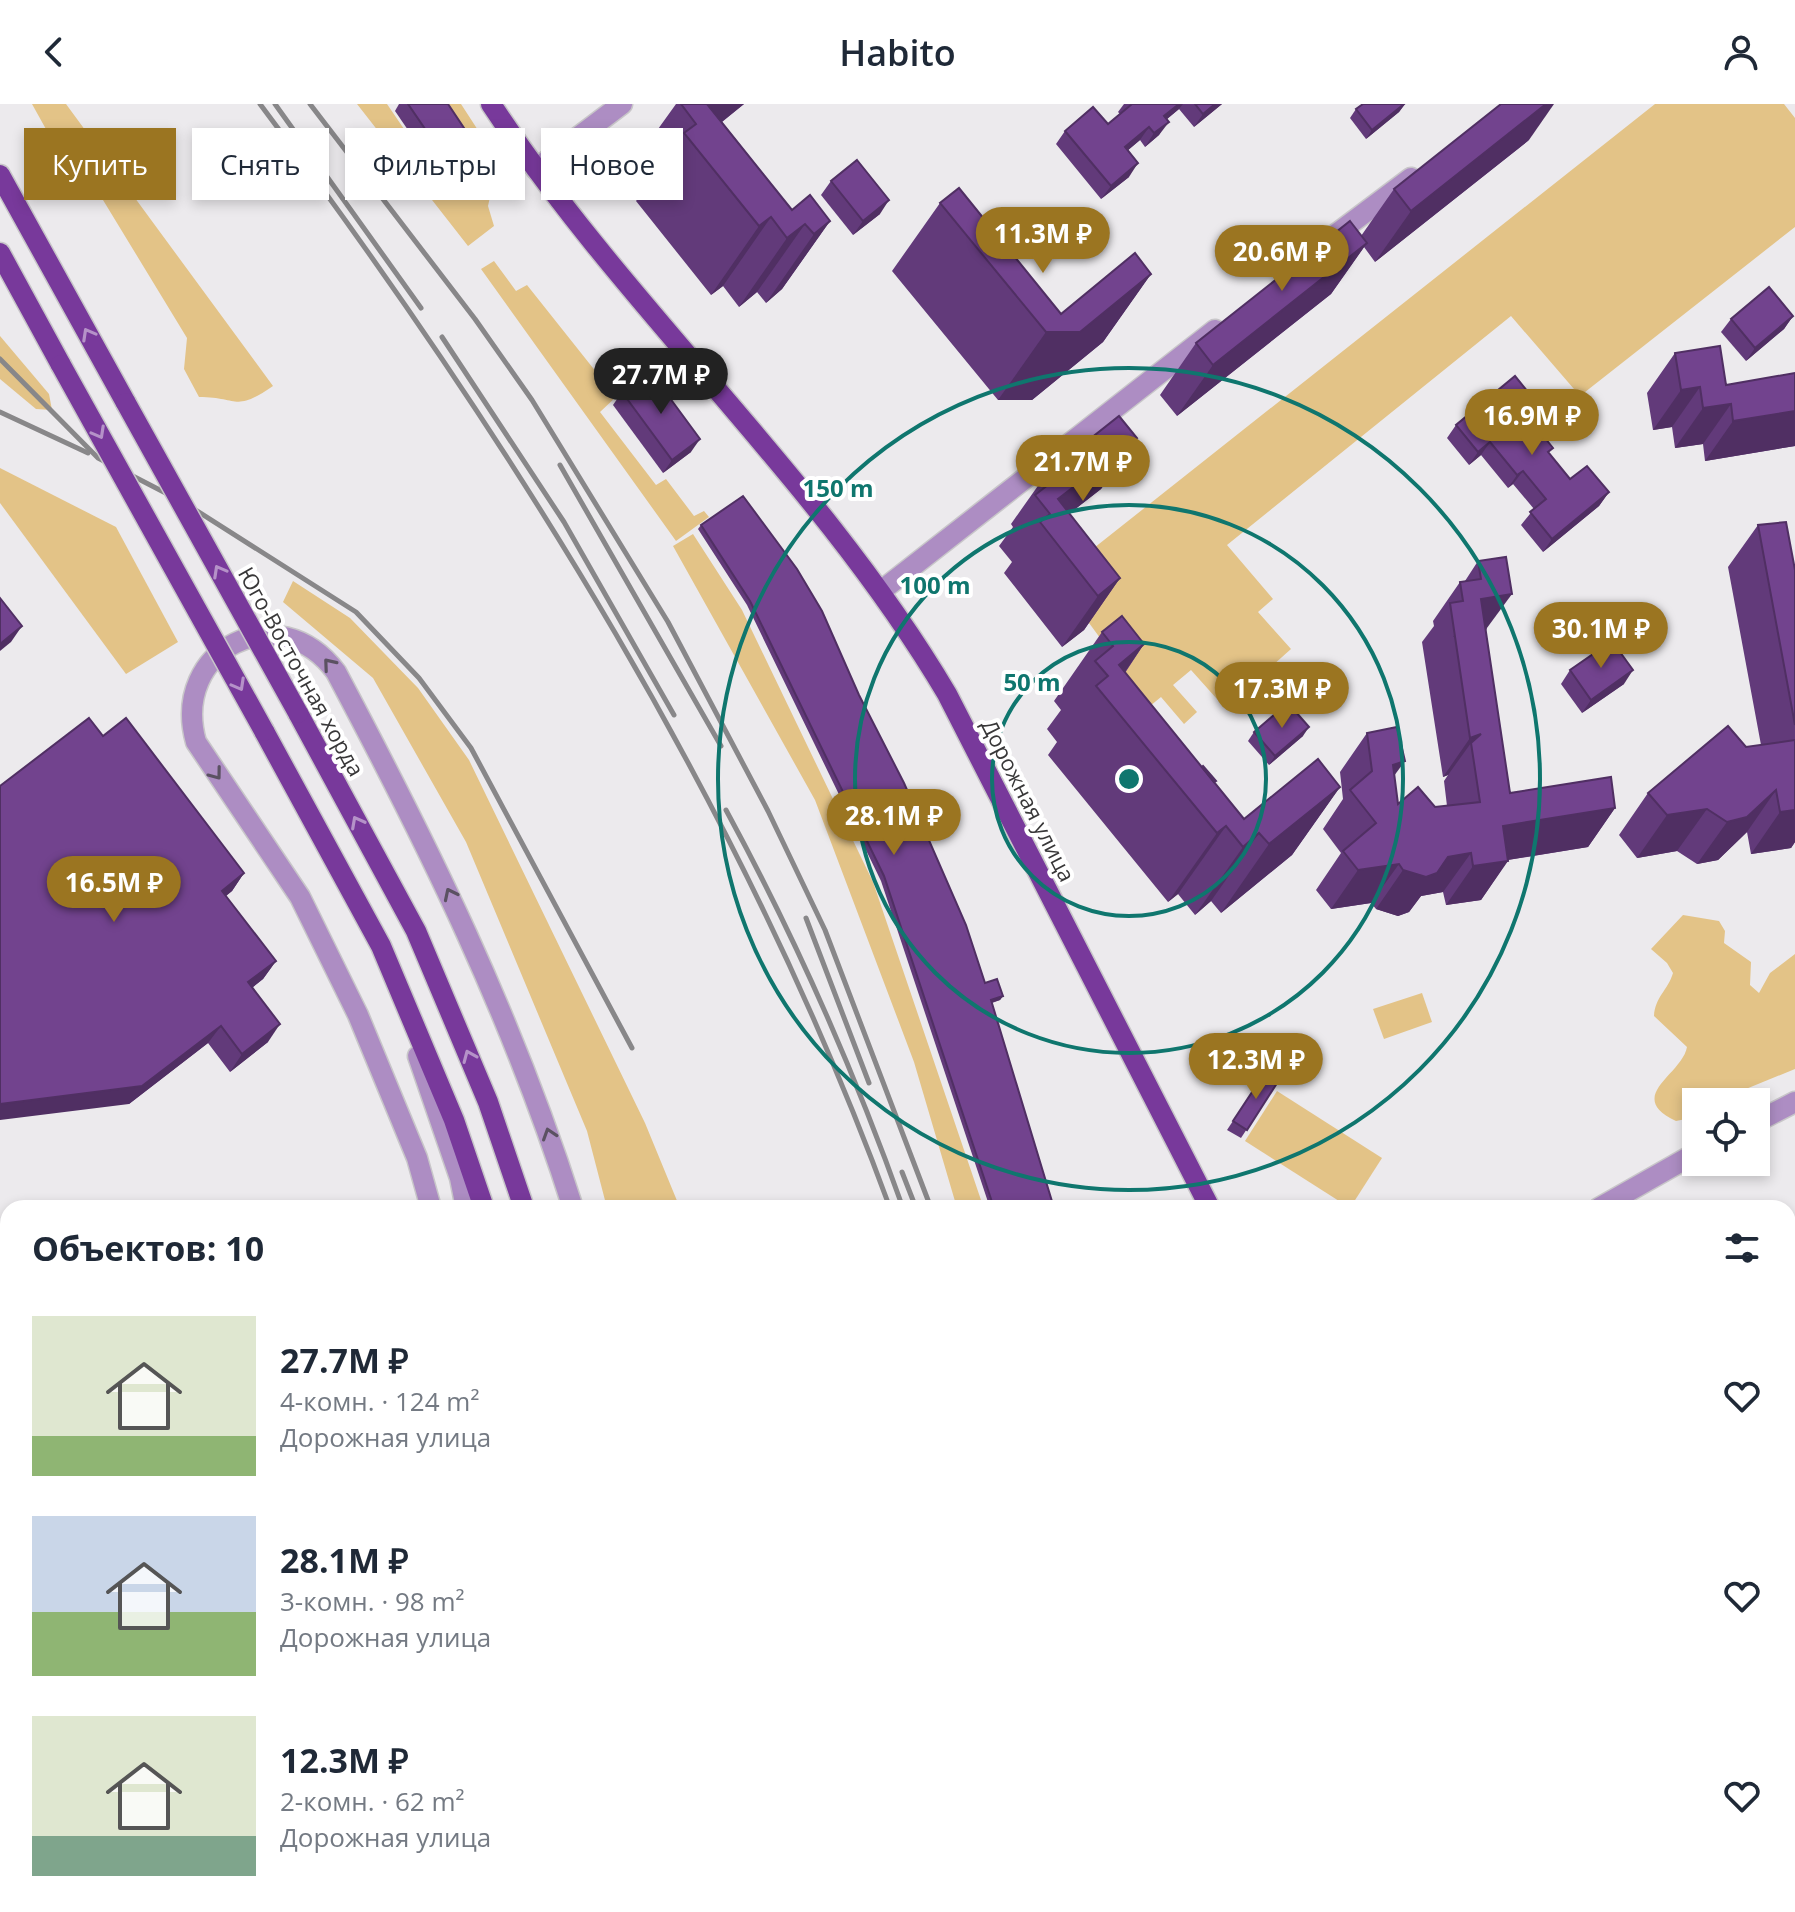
<!DOCTYPE html>
<html lang="ru">
<meta charset="utf-8">
<style>
body{margin:0;font-family:"Open Sans",sans-serif;background:#f2f2f3;color:#1f2937;height:100vh;display:flex;flex-direction:column;font-size:30px;white-space:nowrap}
*{box-sizing:border-box;margin:0}
p{font-size:26px;color:#747a83}
.icon{flex:none;width:44px;height:44px;fill:none;stroke:currentColor;stroke-width:2;stroke-linecap:round;stroke-linejoin:round}
.map{position:relative;flex:1;overflow:hidden}
.side{position:absolute;left:0px;top:1096px;width:1796px;height:712px;display:flex;flex-direction:column;background:#fff;border-radius:24px 24px 0 0;box-shadow:0 4px 12px #0003}
.side>*{flex:none}
.guide{position:absolute;left:24px;top:24px;width:800px;height:72px;display:flex;gap:16px}
.buttons{position:absolute;left:1682px;top:984px;display:grid;gap:16px}
.buttons a{display:grid;place-items:center;width:88px;height:88px;border-radius:0px;background:#fff;box-shadow:0 4px 12px #0003;font-size:40px}
.price{position:absolute;translate:-50% -68px;padding:0 18px;border-radius:28px;background:#9b7521;color:#fff;font-size:26px;line-height:52px;filter:drop-shadow(0 2px 4px #0008)}
.price::after{content:'';position:absolute;left:50%;top:48px;width:24px;height:18px;margin-left:-12px;background:inherit;clip-path:polygon(0 0,100% 0,50% 100%)}
.price.selected{background:#222;color:#fff}
ul{padding:0;list-style:none}
li{display:flex;align-items:center;gap:24px;height:200px;padding:0 32px}
li span{display:grid;place-items:center;flex:none;width:224px;height:160px;border-radius:0px;color:#555}
li>.icon{margin-inline-start:auto}
span .icon{width:96px;height:96px;fill:#fffc;stroke-width:1}
li b{font-size:34px}
h2{display:flex;justify-content:space-between;align-items:center;height:96px;padding:0 32px;font-size:34px}
.tag{padding:0 28px;border-radius:0px;background:#fff;box-shadow:0 4px 12px #0003;font-size:28px;line-height:72px}
.tag.selected{background:#9b7521;color:#fff}
header{display:flex;justify-content:space-between;align-items:center;height:104px;padding:0 32px;background:#fff;font-size:36px;font-weight:600}
.map>svg:first-child{display:block}
.green{fill:#e3c387}
.lines{fill:none;stroke-linecap:round;stroke-linejoin:round}
.minor-casing{stroke:#c8c6c9;stroke-width:23}
.major-casing{stroke:#c8c6c9;stroke-width:23}
.minor{stroke:#ad8dc3;stroke-width:20}
.major{stroke:#78399b;stroke-width:20}
.rail{stroke:#888789;stroke-width:5}
.major-bridge-casing{stroke:#c8c6c9;stroke-width:23;stroke-linecap:butt}
.major-bridge{stroke:#78399b;stroke-width:20}
.wall{fill:#623a7a}
.shaded-wall{fill:#502f63}
.building{fill:#72438e;stroke:#502f63;stroke-width:2}
.oneway{stroke:#b592c8}
.oneway2{stroke:#5b5162}
.ring{fill:none;stroke:#0f766e;stroke-width:4}
.labels{text-anchor:middle;dominant-baseline:central;stroke-width:8;stroke-linejoin:round;paint-order:stroke}
.street-label{font-size:22px;fill:#383738;stroke:#fff}
.centre{fill:#0f766e;stroke:#fff;stroke-width:4}
.ring-label{font-size:24px;text-anchor:middle;font-weight:bold;fill:#0f766e;stroke:#fff;stroke-width:8;stroke-linejoin:round;paint-order:stroke}
</style>
<header><svg class="icon" aria-label="back" viewBox="0 0 24 24"><path d="M15 5l-7 7 7 7"/></svg>Habito<svg class="icon" aria-label="person" viewBox="0 0 24 24"><circle cx="12" cy="8" r="4"/><path d="M4 21q1-7 8-7t8 7"/></svg></header>
<div class="map">
<svg width="1795" height="1808" viewBox="0 0 1795 1808">
<rect width="100%" height="100%" fill="#eceaed"/>
<g class="green">
<path d="M32 0H66L273 282C234 309 239 293 199 293L184 265 187 234 89 73 47 27Z"/>
<polygon points="357,0 387,0 440,78 475,55 438,0 461,0 498,57 488,102 494,122 468,142"/>
<polygon points="1655,0 1784,0 1795,14 1795,123 1580,292 1511,212 1227,441 1273,495 1258,508 1291,545 1225,604 1191,566 1173,581 1197,608 1184,620 1161,593 1150,602 1056,474"/>
<polygon points="494,157 516,187 527,181 616,293 600,308 656,381 666,375 694,412 704,407 709,413 676,437 481,165"/>
<polygon points="0,232 49,290 52,306 36,305 0,275"/>
<polygon points="0,364 116,423 178,538 126,570 0,399"/>
<polygon points="693,430 742,506 873,778 981,1096 957,1104 914,958 815,696 673,442"/>
<polygon points="293,477 350,514 418,584 469,656 645,1019 680,1104 607,1104 587,1027 466,738 373,574 283,498"/>
<path d="M1683 811 1719 817 1725 827 1724 839 1751 858 1750 881 1759 889 1770 869 1795 850V965L1741 987 1728 998H1696V1013L1676 1017C1624 992 1682 971 1687 943L1654 912C1655 893 1668 886 1673 869L1667 859 1651 845Z"/>
<polygon points="1422,889 1432,918 1384,935 1373,905"/>
<polygon points="1277,987 1382,1054 1350,1104 1245,1037"/>
<polygon points="726,1800 787,1800 788,1808 727,1808"/>
</g>
<g class="lines">
<defs>
<g id="minor">
<polyline points="536,65 622,0"/>
<polyline points="1331,134 1411,74"/>
<polyline points="881,487 1215,226"/>
<polyline points="418,952 460,1074 466,1104"/>
<polyline points="1756,1018 1795,998"/>
<path d="M431 1104 417 1054 358 911 300 793 196 638C170 545 279 491 336 568 430 745 512 912 573 1104"/>
<polyline points="1599,1104 1696,1049"/>
<polyline points="0,1348 8,1346"/>
<polyline points="553,1800 553,1808"/>
<polyline points="685,1800 686,1808"/>
</g>
<g id="major">
<path d="M491 0C628 208 820 375 947 590L1210 1104"/>
<polyline points="0,71 126,299"/>
<polyline points="0,149 61,261"/>
<polyline points="298,609 416,827 488,998 524,1104"/>
<polyline points="264,627 381,842 454,1016 484,1104"/>
<polyline points="595,1800 596,1808"/>
<polyline points="638,1800 638,1808"/>
<polyline points="1311,1808 1312,1800"/>
</g>
</defs>
<use href="#minor" class="minor-casing"/>
<use href="#major" class="major-casing"/>
<use href="#minor" class="minor"/>
<use href="#major" class="major"/>
<g class="rail">
<path d="M260 0C514 339 744 705 890 1104"/>
<polyline points="275,0 421,204"/>
<polyline points="310,0 475,215 532,296 668,518 768,707 825,826 931,1104"/>
<polyline points="442,233 564,418 674,611"/>
<polyline points="0,255 98,354 183,398 356,508 419,574 471,644 632,944"/>
<polyline points="0,308 88,349"/>
<polyline points="560,361 721,642"/>
<path d="M726 706C796 835 854 966 903 1104"/>
<polyline points="806,814 869,979"/>
<polyline points="902,1068 916,1104"/>
<polyline points="824,1800 825,1808"/>
<polyline points="839,1800 839,1808"/>
<polyline points="854,1800 854,1808"/>
<polyline points="1034,1800 1035,1808"/>
<polyline points="1047,1800 1048,1808"/>
<polyline points="1060,1800 1061,1808"/>
<polyline points="1075,1800 1075,1808"/>
</g>
<defs>
<g id="major-bridge">
<polyline points="61,261 264,627"/>
<polyline points="126,299 298,609"/>
</g>
</defs>
<use href="#major-bridge" class="major-bridge-casing"/>
<use href="#major-bridge" class="major-bridge"/>
</g>
<g class="wall">
<polygon points="399,0 448,0 472,36 463,49 436,67 395,7"/>
<polygon points="676,0 744,0 722,18 792,106 830,117 782,185 766,199 757,188 739,203 723,182 711,191 636,97 645,85 632,69 646,49 643,46"/>
<polygon points="1124,0 1222,0 1194,23 1179,5 1167,15 1159,31 1145,43 1140,36 1127,47 1129,73 1101,95 1056,40 1065,27 1108,20 1120,10 1118,8"/>
<polygon points="1405,0 1399,8 1366,35 1350,14 1356,5"/>
<polygon points="1529,36 1375,158 1364,143 1331,190 1177,312 1160,291 1196,239 1361,132 1394,85"/>
<polygon points="831,77 880,110 853,131 821,91"/>
<polygon points="940,99 1061,210 1151,170 1103,238 1032,296 998,296 892,167"/>
<polygon points="1793,212 1784,225 1746,257 1721,228 1731,215"/>
<polygon points="1675,249 1726,281 1795,269 1795,342 1705,357 1703,340 1675,344 1672,323 1653,326 1647,289"/>
<polygon points="622,288 691,348 663,369 613,301"/>
<polygon points="1528,313 1549,350 1570,375 1609,388 1599,402 1543,448 1521,421 1534,405 1513,380 1508,384 1481,351 1469,361 1447,334 1456,321"/>
<polygon points="1137,334 1101,385 1069,410 1120,474 1084,526 1062,543 1004,469 1012,458 999,442 1013,423 1011,420 1047,369"/>
<polygon points="743,392 985,879 1003,892 1000,896 992,899 1054,1104 990,1104 881,777 747,501 698,425 701,421"/>
<polygon points="1758,421 1795,466 1795,738 1791,744 1751,750 1747,728 1718,756 1697,760 1677,747 1637,754 1619,731 1648,689 1746,643 1761,641 1728,463"/>
<polygon points="1506,453 1486,527 1510,689 1615,704 1588,743 1508,756 1481,796 1446,801 1443,788 1421,792 1409,808 1398,812 1376,805 1371,799 1331,805 1316,786 1341,749 1323,725 1343,695 1340,668 1367,629 1394,671 1398,700 1435,703 1447,702 1444,677 1448,671 1443,673 1422,538 1434,522 1433,517 1460,478 1465,477 1478,457"/>
<polygon points="1102,528 1144,540 1125,569 1244,715 1340,683 1292,751 1221,809 1211,797 1195,811 1178,790 1168,798 1048,651 1057,638 1047,625 1061,606 1054,597"/>
<polygon points="1570,566 1624,580 1582,609 1561,580"/>
<polygon points="1254,628 1303,632 1269,661 1248,637"/>
<polygon points="103,632 244,769 232,787 226,792 276,857 263,875 252,884 268,938 230,968 208,939 129,1000"/>
<polygon points="1266,967 1279,976 1241,1034 1227,1026"/>
<polygon points="1795,1295 1795,1480 1788,1467 1788,1298"/>
<polygon points="251,1800 464,1800 465,1808 252,1808"/>
<polygon points="1131,1800 1207,1800 1208,1806 1244,1808 1131,1808"/>
<polygon points="1444,1800 1527,1800 1531,1808 1448,1808"/>
</g>
<g class="shaded-wall">
<polygon points="707,0 744,0 694,40 696,20"/>
<polygon points="1179,0 1183,0 1179,5 1155,25 1164,12"/>
<polygon points="1215,0 1222,0 1194,23 1203,10"/>
<polygon points="1405,0 1399,8 1366,35 1372,26"/>
<polygon points="1546,0 1554,0 1529,36 1375,158 1411,107"/>
<polygon points="1169,18 1159,31 1145,43 1154,29"/>
<polygon points="1149,23 1140,36 1115,57 1125,43"/>
<polygon points="472,36 463,49 436,67 445,54"/>
<polygon points="1138,59 1129,73 1101,95 1111,82"/>
<polygon points="889,96 880,110 853,131 863,117"/>
<polygon points="771,113 723,182 711,191 759,122"/>
<polygon points="830,117 782,185 766,199 814,130"/>
<polygon points="805,120 757,188 739,203 787,134"/>
<polygon points="1367,139 1331,190 1177,312 1213,261"/>
<polygon points="1151,170 1103,238 1032,296 998,296 1046,228"/>
<polygon points="1793,212 1784,225 1746,257 1755,244"/>
<polygon points="1700,283 1672,323 1653,326 1681,286"/>
<polygon points="1537,299 1528,313 1525,309"/>
<polygon points="1731,300 1703,340 1675,344 1703,304"/>
<polygon points="1795,307 1795,342 1705,357 1733,317"/>
<polygon points="1137,334 1101,385 1047,427 1050,410 1058,395"/>
<polygon points="700,335 691,348 663,369 672,356"/>
<polygon points="1490,338 1481,351 1469,361 1478,348"/>
<polygon points="1523,367 1513,380 1508,384 1517,371"/>
<polygon points="1609,388 1599,402 1543,448 1552,435"/>
<polygon points="1120,474 1084,526 1062,543 1098,492"/>
<polygon points="1512,490 1484,528 1453,533 1481,495"/>
<polygon points="22,522 11,538 0,547 0,540"/>
<polygon points="1144,540 1107,594 1119,561"/>
<polygon points="1633,566 1624,580 1582,609 1591,596"/>
<polygon points="1309,623 1303,632 1269,661 1275,652"/>
<polygon points="1481,630 1471,639 1448,671 1443,673 1470,634"/>
<polygon points="1405,657 1377,695 1393,661"/>
<polygon points="1340,683 1292,751 1221,809 1269,740"/>
<polygon points="1776,686 1747,728 1718,756 1697,760 1727,718"/>
<polygon points="1615,704 1588,743 1475,761 1503,722"/>
<polygon points="1707,705 1677,747 1637,754 1667,711"/>
<polygon points="1795,706 1795,738 1791,744 1751,750 1780,708"/>
<polygon points="1226,722 1178,790 1168,798 1217,729"/>
<polygon points="1259,729 1211,797 1195,811 1243,743"/>
<polygon points="1471,749 1443,788 1421,792 1409,808 1398,812 1376,805 1403,766 1448,753"/>
<polygon points="1508,757 1481,796 1446,801 1473,762"/>
<polygon points="1399,760 1371,799 1331,805 1358,766"/>
<polygon points="244,769 232,787 209,805 222,787"/>
<polygon points="276,857 263,875 236,896 248,878"/>
<polygon points="1003,892 1000,896 987,900 991,896"/>
<polygon points="280,920 268,938 230,968 242,950"/>
<polygon points="221,922 208,939 129,1000 0,1016 0,1000"/>
<polygon points="1795,1362 1795,1364 1788,1374 1788,1366"/>
<polygon points="8,1606 8,1618 0,1619 0,1607"/>
</g>
<g class="building">
<polygon points="408,0 448,0 472,36 445,54"/>
<polygon points="681,0 707,0 792,106 810,91 830,117 814,130 805,120 787,134 771,113 759,122 684,29 696,20"/>
<polygon points="1132,0 1179,0 1164,12 1169,18 1154,29 1149,23 1125,43 1138,59 1111,82 1065,27 1093,3 1108,20"/>
<polygon points="1195,0 1215,0 1203,10"/>
<polygon points="1363,0 1404,0 1372,26 1356,5"/>
<polygon points="1501,0 1546,0 1411,107 1394,85"/>
<polygon points="857,56 889,96 863,117 831,77"/>
<polygon points="959,84 1061,210 1135,149 1151,170 1080,228 1046,228 940,99"/>
<polygon points="1350,117 1367,139 1213,261 1196,239"/>
<polygon points="1769,183 1793,212 1755,244 1731,215"/>
<polygon points="1720,242 1726,281 1795,269 1795,307 1733,317 1731,300 1703,304 1700,283 1681,286 1675,249"/>
<polygon points="650,267 700,335 672,356 622,288"/>
<polygon points="1515,272 1537,299 1525,309 1553,344 1548,348 1570,375 1587,362 1609,388 1552,435 1530,408 1546,395 1523,367 1517,371 1490,338 1478,348 1456,321"/>
<polygon points="1119,312 1137,334 1058,395 1120,474 1098,492 1040,418 1050,410 1035,391 1053,377 1047,369"/>
<polygon points="743,392 797,465 822,507 859,591 904,679 966,821 985,879 997,875 1003,892 991,896 1054,1104 994,1104 884,772 750,497 701,421"/>
<polygon points="1786,418 1795,466 1795,621 1758,421"/>
<polygon points="1506,453 1512,490 1481,495 1510,689 1611,673 1615,704 1503,722 1508,757 1473,762 1471,749 1448,753 1437,769 1426,773 1403,766 1399,760 1358,766 1343,747 1376,719 1350,686 1372,667 1367,629 1397,623 1405,657 1393,661 1398,700 1418,683 1435,703 1480,698 1471,639 1481,630 1470,634 1450,499 1463,497 1460,478 1481,475 1478,457"/>
<polygon points="0,494 22,522 0,540"/>
<polygon points="1122,512 1144,540 1119,561 1244,715 1318,655 1340,683 1269,740 1259,729 1243,743 1226,722 1217,729 1096,582 1108,572 1095,557 1113,542 1102,528"/>
<polygon points="1612,537 1633,566 1591,596 1570,566"/>
<polygon points="1288,599 1309,623 1275,652 1254,628"/>
<polygon points="89,614 103,632 126,614 244,769 222,787 276,857 248,878 280,920 242,950 221,922 142,982 0,1000 0,682"/>
<polygon points="1728,622 1746,643 1795,636 1795,706 1780,708 1776,686 1747,713 1727,718 1707,705 1667,711 1648,689"/>
<polygon points="1203,662 1216,677 1214,678 1202,663"/>
<polygon points="1266,967 1279,976 1247,1026 1233,1017"/>
<polygon points="1795,1295 1795,1362 1788,1366 1788,1298"/>
<polygon points="8,1430 8,1606 0,1607 0,1432"/>
<polygon points="1788,1637 1795,1650 1788,1653"/>
<polygon points="8,1707 8,1800 183,1800 184,1808 0,1808 0,1708"/>
<polygon points="262,1800 464,1800 465,1808 263,1808"/>
<polygon points="1134,1800 1207,1800 1208,1806 1244,1806 1244,1808 1134,1808"/>
<polygon points="1490,1800 1527,1800 1531,1808 1494,1808"/>
</g>
<defs><path id="oneway-chevron" d="M-2-3.5L2.5 0L-2 3.5" fill="none" stroke-width="1.6" stroke-linecap="round" stroke-linejoin="round" transform="scale(2)"/></defs>
<g class="oneway">
<use href="#oneway-chevron" transform="translate(88 230) rotate(-119)"/>
<use href="#oneway-chevron" transform="translate(99 329) rotate(61)"/>
<use href="#oneway-chevron" transform="translate(219 467) rotate(-119)"/>
<use href="#oneway-chevron" transform="translate(239 581) rotate(61)"/>
<use href="#oneway-chevron" transform="translate(357 718) rotate(-118)"/>
<use href="#oneway-chevron" transform="translate(469 952) rotate(-113)"/>
</g>
<g class="oneway2">
<use href="#oneway-chevron" transform="translate(329 560) rotate(-130)"/>
<use href="#oneway-chevron" transform="translate(216 670) rotate(53)"/>
<use href="#oneway-chevron" transform="translate(450 790) rotate(-116)"/>
<use href="#oneway-chevron" transform="translate(549 1030) rotate(-108)"/>
</g>
<g class="ring">
<circle cx="1129" cy="675" r="137"/>
<circle cx="1129" cy="675" r="274"/>
<circle cx="1129" cy="675" r="411"/>
</g>
<g class="labels">
<g class="street-label">
<text transform="translate(302 567) rotate(61)">Юго-Восточная хорда</text>
<text transform="translate(1029 696) rotate(63)">Дорожная улица</text>
</g>
</g>
<circle cx="1129" cy="675" r="12" class="centre"/>
<g class="ring-label">
<text x="838" y="393">150 m</text>
<text x="935" y="490">100 m</text>
<text x="1032" y="587">50 m</text>
</g>
</svg>
<div class="buttons">
<a><svg class="icon" aria-label="locate" viewBox="0 0 24 24"><circle cx="12" cy="12" r="6"/><path d="M12 2v4M12 18v4M2 12h4M18 12h4"/></svg></a>
</div>
<b class="price" style="left:1043px;top:171px">11.3M ₽</b>
<b class="price" style="left:1282px;top:189px">20.6M ₽</b>
<b class="price selected" style="left:661px;top:312px">27.7M ₽</b>
<b class="price" style="left:1532px;top:353px">16.9M ₽</b>
<b class="price" style="left:1083px;top:399px">21.7M ₽</b>
<b class="price" style="left:1601px;top:566px">30.1M ₽</b>
<b class="price" style="left:1282px;top:626px">17.3M ₽</b>
<b class="price" style="left:894px;top:753px">28.1M ₽</b>
<b class="price" style="left:114px;top:820px">16.5M ₽</b>
<b class="price" style="left:1256px;top:997px">12.3M ₽</b>
<div class="guide">
<a class="tag selected">Купить</a>
<a class="tag">Снять</a>
<a class="tag">Фильтры</a>
<a class="tag">Новое</a>
</div>
<section class="side">
<h2>Объектов: 10<svg class="icon" aria-label="filters" viewBox="0 0 24 24"><path d="M4 7h16M4 17h16"/><circle cx="9" cy="7" r="2"/><circle cx="15" cy="17" r="2"/></svg></h2>
<ul>
<li><span style="background:linear-gradient(#dfe7d0 75%,#8fb573 0)"><svg class="icon" aria-label="home" viewBox="0 0 24 24"><path d="M3 11l9-7 9 7M6 9v11h12V9"/></svg></span><div><b>27.7M ₽</b><p>4-комн. · 124 m²</p><p>Дорожная улица</p></div><svg class="icon" aria-label="heart" viewBox="0 0 24 24"><path d="M12 20l-8-8c-3-5 5-10 8-4 3-6 11-1 8 4z"/></svg></li>
<li><span style="background:linear-gradient(#c9d6e8 60%,#8fb573 0)"><svg class="icon" aria-label="home" viewBox="0 0 24 24"><path d="M3 11l9-7 9 7M6 9v11h12V9"/></svg></span><div><b>28.1M ₽</b><p>3-комн. · 98 m²</p><p>Дорожная улица</p></div><svg class="icon" aria-label="heart" viewBox="0 0 24 24"><path d="M12 20l-8-8c-3-5 5-10 8-4 3-6 11-1 8 4z"/></svg></li>
<li><span style="background:linear-gradient(#dfe7d0 75%,#7fa58c 0)"><svg class="icon" aria-label="home" viewBox="0 0 24 24"><path d="M3 11l9-7 9 7M6 9v11h12V9"/></svg></span><div><b>12.3M ₽</b><p>2-комн. · 62 m²</p><p>Дорожная улица</p></div><svg class="icon" aria-label="heart" viewBox="0 0 24 24"><path d="M12 20l-8-8c-3-5 5-10 8-4 3-6 11-1 8 4z"/></svg></li>
</ul>
</section>
</div>
